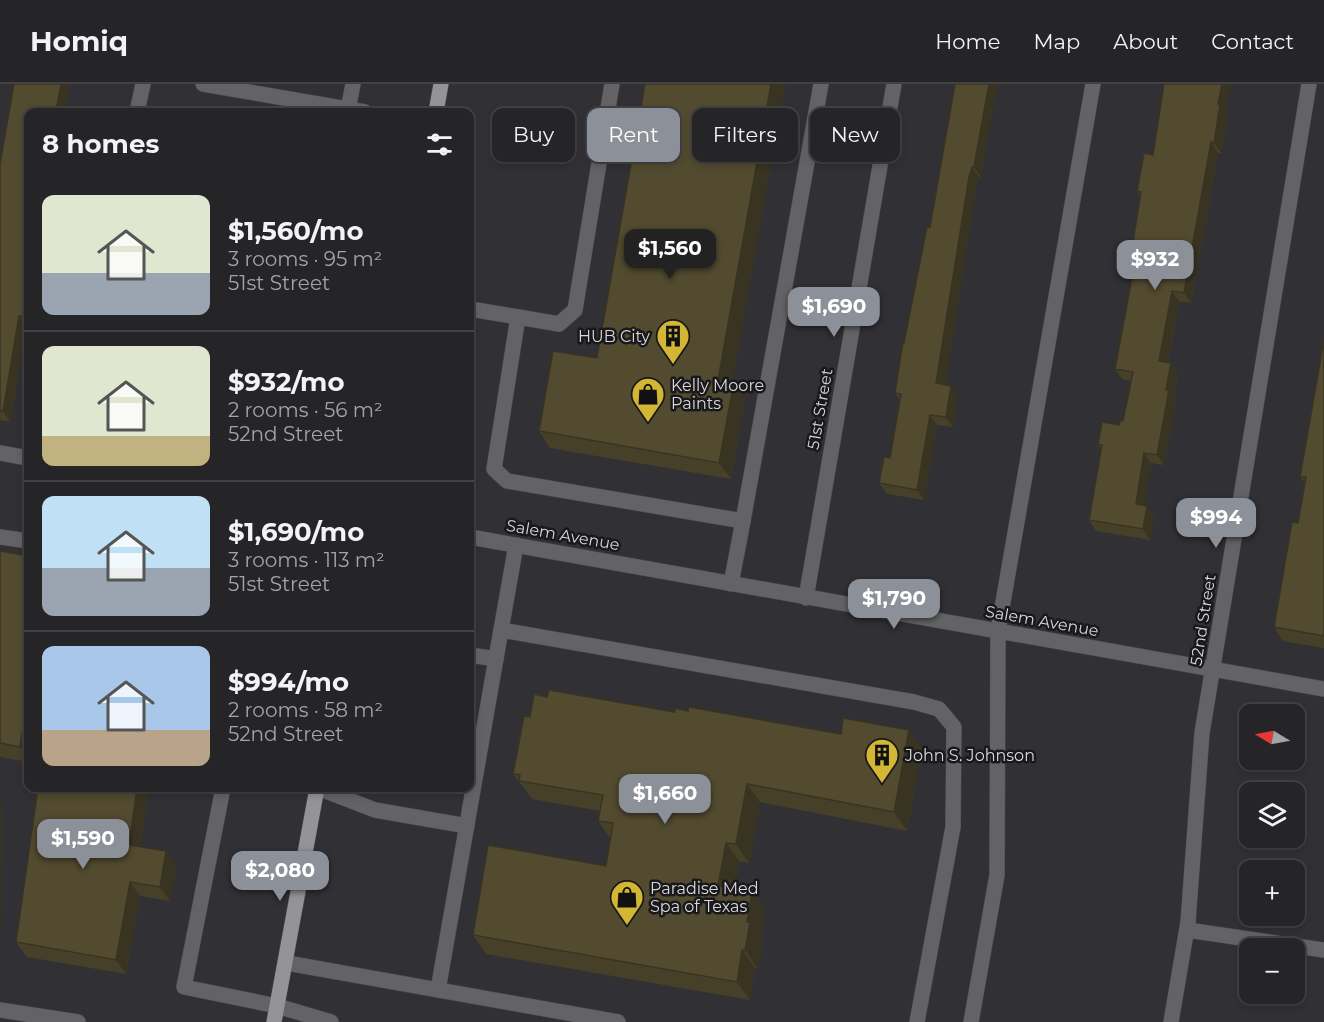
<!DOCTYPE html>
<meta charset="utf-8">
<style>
body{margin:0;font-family:Montserrat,sans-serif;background:#2d2c2f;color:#f1f3f6;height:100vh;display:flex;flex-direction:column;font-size:22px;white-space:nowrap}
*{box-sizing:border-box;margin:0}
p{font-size:20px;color:#a3a4a7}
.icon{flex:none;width:33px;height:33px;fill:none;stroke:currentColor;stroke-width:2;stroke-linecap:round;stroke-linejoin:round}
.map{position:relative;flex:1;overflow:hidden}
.details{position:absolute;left:24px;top:24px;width:450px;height:684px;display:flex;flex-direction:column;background:#252427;border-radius:12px;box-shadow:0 3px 9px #0003,0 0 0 2px #424144}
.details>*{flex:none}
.top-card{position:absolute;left:492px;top:24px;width:570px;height:54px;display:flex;gap:12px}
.needle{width:39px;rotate:280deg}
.fabs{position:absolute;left:1239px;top:620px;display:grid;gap:12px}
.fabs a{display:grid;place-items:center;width:66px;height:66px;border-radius:12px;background:#252427;box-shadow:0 3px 9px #0003,0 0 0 2px #424144;font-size:30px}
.price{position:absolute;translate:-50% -51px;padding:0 14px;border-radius:12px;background:#8c9099;color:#fff;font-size:20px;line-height:39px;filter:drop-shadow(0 2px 3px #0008)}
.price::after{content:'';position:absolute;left:50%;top:36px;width:18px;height:14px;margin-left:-9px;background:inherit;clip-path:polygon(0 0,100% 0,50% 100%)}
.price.current{background:#222;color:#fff}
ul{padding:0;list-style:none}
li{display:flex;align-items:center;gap:18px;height:150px;padding:0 18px}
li+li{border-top:2px solid #424144}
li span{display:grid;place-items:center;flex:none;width:168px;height:120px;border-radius:12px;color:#555}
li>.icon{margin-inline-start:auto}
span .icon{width:72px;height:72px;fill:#fffc;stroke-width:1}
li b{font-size:26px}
h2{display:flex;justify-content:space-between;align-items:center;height:72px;padding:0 18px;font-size:26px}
.pill{padding:0 21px;border-radius:12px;background:#252427;box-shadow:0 3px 9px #0003,0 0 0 2px #424144;font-size:21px;line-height:54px}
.pill.current{background:#8c9099;color:#fff}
header{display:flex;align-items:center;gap:36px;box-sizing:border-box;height:84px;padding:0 30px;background:#252427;border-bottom:2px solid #424144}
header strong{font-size:28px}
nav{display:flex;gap:33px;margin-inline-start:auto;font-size:21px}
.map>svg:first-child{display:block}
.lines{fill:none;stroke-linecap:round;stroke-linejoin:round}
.minor-casing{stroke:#4c4b4f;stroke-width:16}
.major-casing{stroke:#4c4b4f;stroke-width:16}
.minor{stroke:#636365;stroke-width:15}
.major{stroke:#949397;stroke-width:15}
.wall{fill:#474029}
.shaded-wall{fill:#393422}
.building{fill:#524b30;stroke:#393422;stroke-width:1.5}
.labels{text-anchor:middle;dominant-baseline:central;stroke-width:5;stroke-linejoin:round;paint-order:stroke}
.poi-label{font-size:16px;fill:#d9d8da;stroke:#19181a;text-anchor:start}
.street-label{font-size:16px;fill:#d9d8da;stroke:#19181a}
</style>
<header>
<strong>Homiq</strong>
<nav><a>Home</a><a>Map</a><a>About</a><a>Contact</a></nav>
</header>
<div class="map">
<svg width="1324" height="938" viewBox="0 0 1324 938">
<rect width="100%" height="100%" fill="#313034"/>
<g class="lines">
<defs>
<g id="minor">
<polyline points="203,0 365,28"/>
<polyline points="348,26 353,0"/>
<polyline points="137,28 143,0"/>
<polyline points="470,225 518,233 494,385 507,397 743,437 731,500"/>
<polyline points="518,233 559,240 575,226 612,0"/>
<polyline points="0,369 28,374"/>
<polyline points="743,437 821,0"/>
<polyline points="0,453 28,457"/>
<polyline points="470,453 1324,605"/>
<polyline points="516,461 501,546 914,618 939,625 954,643 953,743 917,938"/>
<polyline points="806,514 894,0"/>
<polyline points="470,571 496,575"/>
<polyline points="223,704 184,903 277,922 331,938"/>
<polyline points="318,704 375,726 467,742"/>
<polyline points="1187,846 1324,866"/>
<polyline points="287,879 618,938"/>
<polyline points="438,906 501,546"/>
<polyline points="0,926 78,938"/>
<polyline points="971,938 997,791 998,547 1093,0"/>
<polyline points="1171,938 1188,838 1202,649 1309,0"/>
</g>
<g id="major">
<polyline points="436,28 441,0"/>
<polyline points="274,938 317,704"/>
</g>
</defs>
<use href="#minor" class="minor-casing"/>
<use href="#major" class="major-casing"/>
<use href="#minor" class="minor"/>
<use href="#major" class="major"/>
</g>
<g class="wall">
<polygon points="14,0 69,0 65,28 28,28 28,243 26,242 10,338 0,336 0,80"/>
<polygon points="645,0 785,0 732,298 734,298 745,315 731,395 550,364 539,347 597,274"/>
<polygon points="955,0 981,93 979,93 976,103 945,301 958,312 953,343 937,341 924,416 887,410 879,399 890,374 900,316 895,309 904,259 930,143"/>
<polygon points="1226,28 1228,30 1221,69 1218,69 1191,219 1179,217 1168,279 1178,289 1174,313 1176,316 1164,381 1151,379 1144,421 1154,432 1150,456 1096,447 1089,436 1101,365 1098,361 1123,337 1131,297 1122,295 1115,285 1133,188 1129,183 1141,112 1137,107 1153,71"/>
<polygon points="1324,256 1324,564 1283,557 1274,543 1298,439 1305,399 1300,393"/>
<polygon points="0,467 28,472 28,678 0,673"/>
<polygon points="547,613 675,628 922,664 907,747 760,718 749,779 739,777 734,805 765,826 761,854 763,857 758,885 755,884 750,916 486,870 473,851 606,782 610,754 598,737 600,727 532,715 513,690 530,633"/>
<polygon points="149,704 140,763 176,782 170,817 140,812 126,890 27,873 16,858"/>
</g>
<g class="shaded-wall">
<polygon points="61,0 69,0 65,28 56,28"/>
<polygon points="771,0 785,0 730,312 718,296"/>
<polygon points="989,0 998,0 981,93 974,83"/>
<polygon points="1222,0 1231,0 1226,28 1228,30 1221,69 1214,59"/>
<polygon points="1211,58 1218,69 1191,219 1184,209"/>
<polygon points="972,83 979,93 976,103 944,309 936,299 969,93"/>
<polygon points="28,181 28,201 26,197"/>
<polygon points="1172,207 1179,217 1166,287 1159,277"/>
<polygon points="19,232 26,242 10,338 3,327"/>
<polygon points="1171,279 1178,289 1174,313 1176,316 1164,381 1157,371"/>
<polygon points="734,298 745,315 731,395 719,379"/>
<polygon points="951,302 958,312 953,343 946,333"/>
<polygon points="930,331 937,341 924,416 917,406"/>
<polygon points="1144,369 1151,379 1143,430 1136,420"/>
<polygon points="1147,422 1154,432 1150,456 1143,445"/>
<polygon points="28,613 28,675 20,663"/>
<polygon points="909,646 922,664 907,747 894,728"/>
<polygon points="747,700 760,718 749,779 736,760"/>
<polygon points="137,704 149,704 139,775 129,761"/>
<polygon points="0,720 2,722 1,858 0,856"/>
<polygon points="726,759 739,777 731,820 718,802"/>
<polygon points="166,767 176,782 170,817 160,803"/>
<polygon points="130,798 140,812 126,890 116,876"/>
<polygon points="752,808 765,826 761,854 763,857 758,885 745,866 747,838"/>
<polygon points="742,866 755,884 750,916 737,898"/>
</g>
<g class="building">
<polygon points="14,0 61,0 56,28 28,28 28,181 26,197 28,198 28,234 19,232 3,327 0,327 0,80"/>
<polygon points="645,0 771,0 718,296 734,298 719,379 539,347 553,267 597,274"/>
<polygon points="955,0 989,0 974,83 972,83 969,93 936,299 951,302 946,333 930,331 917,406 879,399 884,373 890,374 901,310 895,309 903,258 904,259 927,143 930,143"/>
<polygon points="1164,0 1222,0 1218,20 1220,20 1214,59 1211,58 1184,209 1172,207 1159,277 1171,279 1166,306 1169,306 1157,371 1144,369 1136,420 1147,422 1143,445 1089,436 1102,361 1098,361 1102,338 1119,341 1120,336 1123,337 1133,288 1115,285 1134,183 1129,183 1141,108 1137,107 1144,69 1153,71"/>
<polygon points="1324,256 1324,552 1274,543 1292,438 1298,439 1306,393 1300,393"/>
<polygon points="0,467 28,472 28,613 20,663 0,659"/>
<polygon points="549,606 675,628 675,624 688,627 689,623 841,650 843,634 909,646 894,728 747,700 736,760 726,759 718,802 752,808 747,838 750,839 745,866 742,866 737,898 473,851 488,761 606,782 613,739 598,737 603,711 519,697 520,691 513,690 524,632 530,633 534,610 547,613"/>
<polygon points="38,704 137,704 129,761 166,767 160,803 130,798 116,876 16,858"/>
</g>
<defs>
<symbol id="building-pin" viewBox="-11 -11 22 30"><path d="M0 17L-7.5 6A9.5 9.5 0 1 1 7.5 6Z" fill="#d4b635" stroke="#19181a"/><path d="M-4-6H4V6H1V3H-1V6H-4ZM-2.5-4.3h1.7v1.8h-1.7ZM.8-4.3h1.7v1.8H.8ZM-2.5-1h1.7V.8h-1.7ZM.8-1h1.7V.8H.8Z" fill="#111"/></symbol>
<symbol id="shop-pin" viewBox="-11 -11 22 30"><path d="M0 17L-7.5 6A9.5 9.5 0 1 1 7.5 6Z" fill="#d4b635" stroke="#19181a"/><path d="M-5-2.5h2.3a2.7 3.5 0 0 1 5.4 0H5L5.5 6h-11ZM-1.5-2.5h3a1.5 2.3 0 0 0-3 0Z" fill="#111"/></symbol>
</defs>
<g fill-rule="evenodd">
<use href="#building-pin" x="654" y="233" width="38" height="52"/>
<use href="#shop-pin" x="629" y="291" width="38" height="52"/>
<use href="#building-pin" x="863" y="652" width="38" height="52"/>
<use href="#shop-pin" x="608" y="794" width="38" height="52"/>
</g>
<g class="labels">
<g class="poi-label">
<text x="650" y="252" text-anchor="end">HUB City</text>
<text x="671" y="301">Kelly Moore<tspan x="671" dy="18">Paints</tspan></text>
<text x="905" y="671">John S. Johnson</text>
<text x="650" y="804">Paradise Med<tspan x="650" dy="18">Spa of Texas</tspan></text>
</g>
<g class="street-label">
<text transform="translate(820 325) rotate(-80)">51st Street</text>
<text transform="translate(563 451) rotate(10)">Salem Avenue</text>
<text transform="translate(1203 536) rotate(-81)">52nd Street</text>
<text transform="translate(1042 537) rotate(10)">Salem Avenue</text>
</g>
</g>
</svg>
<div class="fabs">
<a><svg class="needle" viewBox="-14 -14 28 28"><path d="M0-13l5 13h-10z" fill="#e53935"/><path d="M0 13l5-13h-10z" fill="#a3a4a7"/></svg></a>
<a><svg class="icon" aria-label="layers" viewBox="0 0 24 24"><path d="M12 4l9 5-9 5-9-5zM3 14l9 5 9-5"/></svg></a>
<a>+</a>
<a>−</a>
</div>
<b class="price current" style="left:670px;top:196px">$1,560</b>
<b class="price" style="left:1155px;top:207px">$932</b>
<b class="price" style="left:834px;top:254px">$1,690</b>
<b class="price" style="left:1216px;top:465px">$994</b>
<b class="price" style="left:894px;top:546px">$1,790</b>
<b class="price" style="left:665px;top:741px">$1,660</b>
<b class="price" style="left:83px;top:786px">$1,590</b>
<b class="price" style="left:280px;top:818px">$2,080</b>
<div class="top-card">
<a class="pill">Buy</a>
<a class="pill current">Rent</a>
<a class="pill">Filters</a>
<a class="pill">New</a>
</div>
<section class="details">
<h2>8 homes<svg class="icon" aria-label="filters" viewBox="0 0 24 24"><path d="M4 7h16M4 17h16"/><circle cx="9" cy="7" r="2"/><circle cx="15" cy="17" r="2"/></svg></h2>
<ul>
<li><span style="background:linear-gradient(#dfe7d0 65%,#9aa5b1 0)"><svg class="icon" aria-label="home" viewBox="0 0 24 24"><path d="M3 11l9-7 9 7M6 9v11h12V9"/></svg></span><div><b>$1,560/mo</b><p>3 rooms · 95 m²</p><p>51st Street</p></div></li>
<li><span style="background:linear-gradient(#dfe7d0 75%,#c2b280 0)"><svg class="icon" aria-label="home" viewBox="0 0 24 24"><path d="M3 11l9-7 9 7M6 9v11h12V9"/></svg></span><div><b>$932/mo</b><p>2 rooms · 56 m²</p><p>52nd Street</p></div></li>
<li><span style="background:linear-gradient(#bfe0f5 60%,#9aa5b1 0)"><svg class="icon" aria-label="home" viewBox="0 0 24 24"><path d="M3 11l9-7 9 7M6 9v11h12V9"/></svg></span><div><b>$1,690/mo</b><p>3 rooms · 113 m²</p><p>51st Street</p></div></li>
<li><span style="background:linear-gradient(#a9c7e8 70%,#b9a48a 0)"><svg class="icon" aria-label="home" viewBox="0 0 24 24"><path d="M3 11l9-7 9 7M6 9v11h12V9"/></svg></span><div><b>$994/mo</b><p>2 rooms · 58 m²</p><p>52nd Street</p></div></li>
</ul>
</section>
</div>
